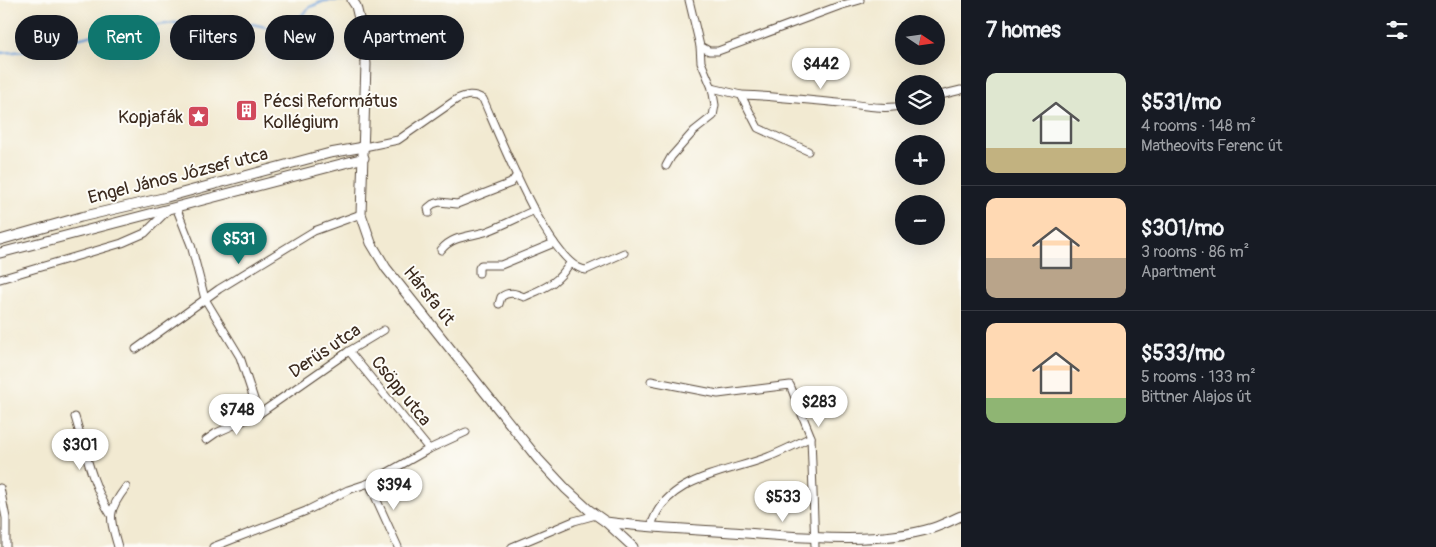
<!DOCTYPE html>
<meta charset="utf-8">
<style>
body{margin:0;font-family:Pangolin,sans-serif;background:#242831;color:#f1f3f6;height:100vh;display:flex;flex-direction:column;font-size:19px;white-space:nowrap}
*{box-sizing:border-box;margin:0}
p{font-size:16px;color:#9ea1a6}
.icon{flex:none;width:28px;height:28px;fill:none;stroke:currentColor;stroke-width:2;stroke-linecap:round;stroke-linejoin:round}
.map{position:relative;flex:1;overflow:hidden}
.side{display:flex;flex-direction:column;background:#171b24;width:475px}
.side>*{flex:none}
.banner{position:absolute;left:15px;top:15px;width:475px;height:45px;display:flex;gap:10px}
.needle{width:32px;rotate:103deg}
.buttons{position:absolute;left:895px;top:15px;display:grid;gap:10px}
.buttons a{display:grid;place-items:center;width:50px;height:50px;border-radius:50%;background:#171b24;box-shadow:0 5px 20px #0002;font-size:25px}
.price{position:absolute;translate:-50% -42px;padding:0 11px;border-radius:18px;background:#fff;color:#222;font-size:16px;line-height:32px;filter:drop-shadow(0 1px 2px #0008)}
.price::after{content:'';position:absolute;left:50%;top:30px;width:15px;height:11px;margin-left:-8px;background:inherit;clip-path:polygon(0 0,100% 0,50% 100%)}
.price.active{background:#0f766e;color:#fff}
ul{padding:0;list-style:none}
li{display:flex;align-items:center;gap:15px;height:125px;padding:0 25px}
li+li{border-top:1px solid #363941}
li span{display:grid;place-items:center;flex:none;width:140px;height:100px;border-radius:10px;color:#555}
li>.icon{margin-inline-start:auto}
span .icon{width:60px;height:60px;fill:#fffc;stroke-width:1}
li b{font-size:21px}
h2{display:flex;justify-content:space-between;align-items:center;height:60px;padding:0 25px;font-size:21px}
.chip{padding:0 18px;border-radius:22px;background:#171b24;box-shadow:0 5px 20px #0002;font-size:18px;line-height:45px}
.chip.active{background:#0f766e;color:#fff}
main{display:flex;flex:1;min-height:0}
.map>svg:first-child{display:block}
.lines{fill:none;stroke-linecap:round;stroke-linejoin:round}
.stream{stroke:#70a3dc;stroke-width:2.5}
.minor-casing{stroke:#564739;stroke-width:9}
.tertiary-casing{stroke:#564739;stroke-width:11}
.minor{stroke:#fff;stroke-width:7}
.tertiary{stroke:#fff;stroke-width:9}
.labels{text-anchor:middle;dominant-baseline:central;stroke-width:4;stroke-linejoin:round;paint-order:stroke}
.poi-label{font-size:18px;fill:#3b2a1e;stroke:#fdfcf7;text-anchor:start}
.street-label{font-size:18px;fill:#3b2a1e;stroke:#fdfcf7}
</style>
<main>
<div class="map">
<svg width="961" height="547" viewBox="0 0 961 547">
<rect width="100%" height="100%" fill="#fdfcf7"/>
<filter id="ink" filterUnits="userSpaceOnUse"><feTurbulence type="fractalNoise" baseFrequency=".02" numOctaves="2"/><feDisplacementMap in="SourceGraphic" scale="10" xChannelSelector="R" yChannelSelector="G"/><feConvolveMatrix kernelMatrix="1 2 1 2 8 2 1 2 1" color-interpolation-filters="sRGB"/></filter>
<filter id="wash" filterUnits="userSpaceOnUse"><feTurbulence type="fractalNoise" baseFrequency=".0096" numOctaves="4" result="noise"/><feDisplacementMap in="SourceGraphic" scale="20" xChannelSelector="R" yChannelSelector="G"/><feGaussianBlur stdDeviation="1.12" result="paint"/><feColorMatrix in="noise" values="0 0 0 0 0 0 0 0 0 0 0 0 0 0 0 0 0 1.4 0 .05"/><feComposite in="paint" operator="in"/></filter>
<g filter="url(#wash)">
<rect width="100%" height="100%" fill="#f2ead2"/>
<g class="lines">
<polyline class="stream" points="0,53 27,51 110,31 174,23 252,24 270,28 298,19 310,7 324,1 350,0"/>
</g>
</g>
<g filter="url(#ink)">
<g class="lines">
<defs>
<g id="minor">
<polyline points="689,0 700,46 709,51 718,51 839,6 860,0"/>
<polyline points="712,88 741,95 758,128 808,151"/>
<path d="M741 95C777 96 814 101 850 104 866 106 888 110 904 105"/>
<polyline points="936,96 961,90"/>
<path d="M364 147 398 140 457 99C466 95 473 93 483 99 498 132 550 267 586 270L624 253"/>
<polyline points="666,166 671,157 694,131 713,116 715,105 712,88 701,62 700,46"/>
<polyline points="176,207 191,245 205,299 240,357 259,414"/>
<polyline points="429,213 428,208 433,204 440,202 457,204 511,183 517,175"/>
<path d="M441 250C453 235 471 237 488 231 504 225 519 217 535 210"/>
<polyline points="479,273 479,268 481,265 501,265 554,243"/>
<polyline points="0,279 122,243 145,233 169,209"/>
<path d="M499 304 501 297C509 291 515 293 524 297 546 287 557 284 570 263"/>
<polyline points="136,349 219,289 314,231 361,214"/>
<polyline points="349,351 429,449"/>
<path d="M75 417C85 449 92 486 111 515"/>
<polyline points="811,437 815,547"/>
<polyline points="206,440 216,433 259,414 349,351 384,330"/>
<polyline points="369,483 398,547"/>
<polyline points="0,488 6,518 6,547"/>
<path d="M651 527C664 477 727 473 768 457 783 451 797 444 811 437L790 385 718 394 651 381"/>
<path d="M118 547C110 518 106 513 126 487"/>
<polyline points="213,547 306,511 348,490 369,483 429,449 466,432"/>
<polyline points="512,547 574,521 596,515"/>
</g>
<g id="tertiary">
<polyline points="352,0 356,6 362,31 366,64 361,214 371,243 386,268 538,459 566,489 589,510 606,522 633,547"/>
<polyline points="0,240 81,217 167,197 330,153 364,147"/>
<polyline points="0,253 364,158"/>
<path d="M606 522C647 528 690 529 731 532 792 536 875 546 933 528 942 525 952 520 961 516"/>
</g>
</defs>
<use href="#minor" class="minor-casing"/>
<use href="#tertiary" class="tertiary-casing"/>
<use href="#minor" class="minor"/>
<use href="#tertiary" class="tertiary"/>
</g>
</g>
<defs>
<symbol id="building-square" viewBox="-11 -11 22 22"><rect x="-9" y="-9" width="18" height="18" rx="4" fill="#d1495b" stroke="#fdfcf7"/><path d="M-4-6H4V6H1V3H-1V6H-4ZM-2.5-4.3h1.7v1.8h-1.7ZM.8-4.3h1.7v1.8H.8ZM-2.5-1h1.7V.8h-1.7ZM.8-1h1.7V.8H.8Z" fill="#fff"/></symbol>
<symbol id="sight-square" viewBox="-11 -11 22 22"><rect x="-9" y="-9" width="18" height="18" rx="4" fill="#d1495b" stroke="#fdfcf7"/><path d="M0-6L1.8-2.2L6-1.7L2.9 1.2L3.7 5.4L0 3.3L-3.7 5.4L-2.9 1.2L-6-1.7L-1.8-2.2Z" fill="#fff"/></symbol>
</defs>
<g fill-rule="evenodd">
<use href="#building-square" x="234" y="98" width="25" height="25"/>
<use href="#sight-square" x="186" y="104" width="25" height="25"/>
</g>
<g class="labels">
<g class="poi-label">
<text x="263" y="101">Pécsi Református<tspan x="263" dy="21">Kollégium</tspan></text>
<text x="183" y="117" text-anchor="end">Kopjafák</text>
</g>
<g class="street-label">
<text transform="translate(178 176) rotate(-14)">Engel János József utca</text>
<text transform="translate(429 296) rotate(51)">Hársfa út</text>
<text transform="translate(325 351) rotate(-34)">Derűs utca</text>
<text transform="translate(401 391) rotate(51)">Csöpp utca</text>
</g>
</g>
</svg>
<div class="buttons">
<a><svg class="needle" viewBox="-14 -14 28 28"><path d="M0-13l5 13h-10z" fill="#e53935"/><path d="M0 13l5-13h-10z" fill="#9ea1a6"/></svg></a>
<a><svg class="icon" aria-label="layers" viewBox="0 0 24 24"><path d="M12 4l9 5-9 5-9-5zM3 14l9 5 9-5"/></svg></a>
<a>+</a>
<a>−</a>
</div>
<b class="price" style="left:821px;top:90px">$442</b>
<b class="price active" style="left:239px;top:265px">$531</b>
<b class="price" style="left:819px;top:428px">$283</b>
<b class="price" style="left:237px;top:436px">$748</b>
<b class="price" style="left:80px;top:471px">$301</b>
<b class="price" style="left:394px;top:511px">$394</b>
<b class="price" style="left:783px;top:523px">$533</b>
<div class="banner">
<a class="chip">Buy</a>
<a class="chip active">Rent</a>
<a class="chip">Filters</a>
<a class="chip">New</a>
<a class="chip">Apartment</a>
</div>
</div>
<section class="side">
<h2>7 homes<svg class="icon" aria-label="filters" viewBox="0 0 24 24"><path d="M4 7h16M4 17h16"/><circle cx="9" cy="7" r="2"/><circle cx="15" cy="17" r="2"/></svg></h2>
<ul>
<li><span style="background:linear-gradient(#dfe7d0 75%,#c2b280 0)"><svg class="icon" aria-label="home" viewBox="0 0 24 24"><path d="M3 11l9-7 9 7M6 9v11h12V9"/></svg></span><div><b>$531/mo</b><p>4 rooms · 148 m²</p><p>Matheovits Ferenc út</p></div></li>
<li><span style="background:linear-gradient(#ffd9b3 60%,#b9a48a 0)"><svg class="icon" aria-label="home" viewBox="0 0 24 24"><path d="M3 11l9-7 9 7M6 9v11h12V9"/></svg></span><div><b>$301/mo</b><p>3 rooms · 86 m²</p><p>Apartment</p></div></li>
<li><span style="background:linear-gradient(#ffd9b3 75%,#8fb573 0)"><svg class="icon" aria-label="home" viewBox="0 0 24 24"><path d="M3 11l9-7 9 7M6 9v11h12V9"/></svg></span><div><b>$533/mo</b><p>5 rooms · 133 m²</p><p>Bittner Alajos út</p></div></li>
</ul>
</section>
</main>
